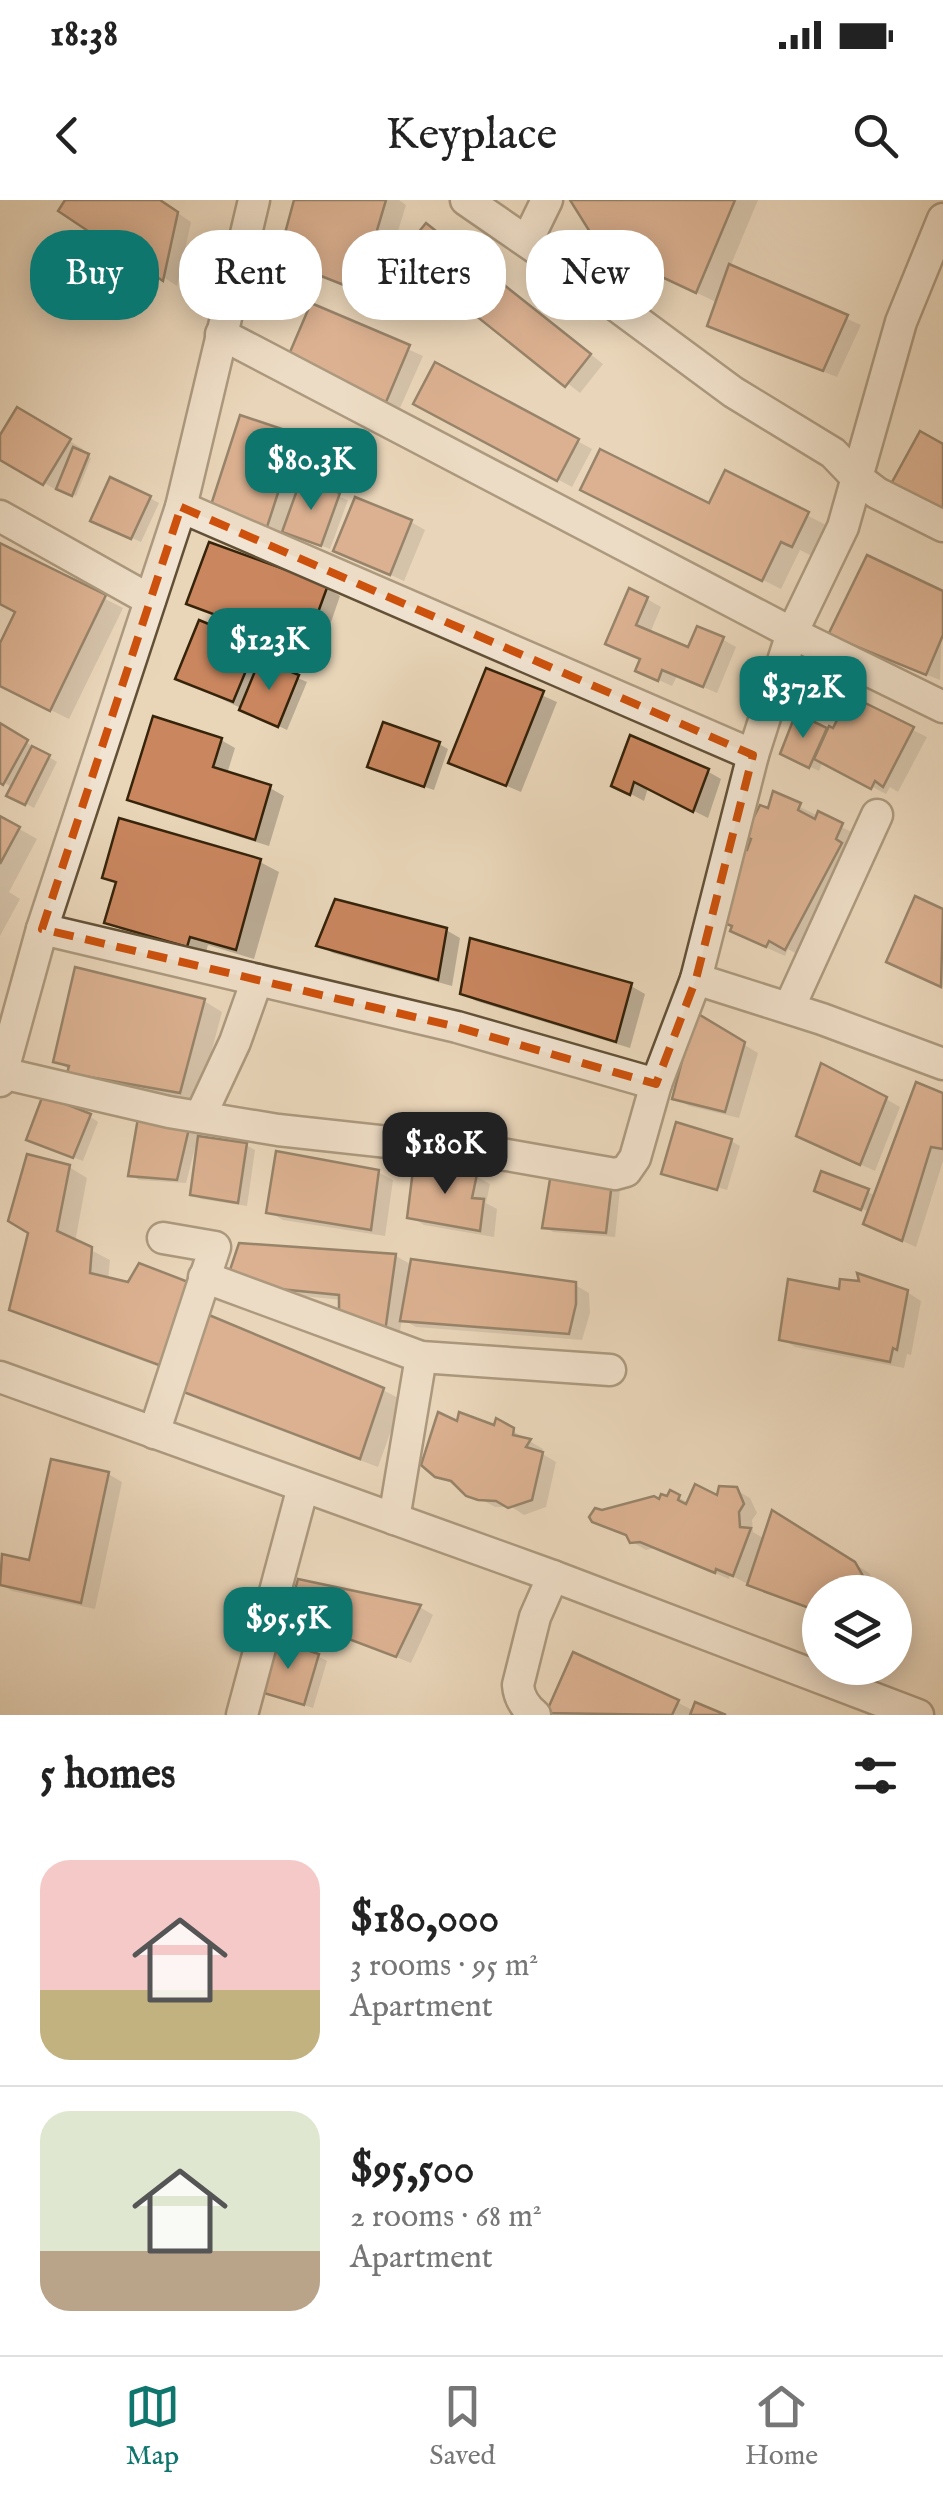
<!DOCTYPE html>
<meta charset="utf-8">
<style>
body{margin:0;font-family:"IM FELL English",serif;background:#f2f2f2;color:#222;height:100vh;display:flex;flex-direction:column;font-size:38px;white-space:nowrap}
*{box-sizing:border-box;margin:0}
p{font-size:32px;color:#767676}
.icon{flex:none;width:55px;height:55px;fill:none;stroke:currentColor;stroke-width:2;stroke-linecap:round;stroke-linejoin:round}
.map{position:relative;height:1515px;overflow:hidden}
.sheet{display:flex;flex-direction:column;background:#fff;flex:1}
.sheet>*{flex:none}
.guide{position:absolute;left:30px;top:30px;width:885px;height:90px;display:flex;gap:20px}
.fabs{position:absolute;left:802px;top:1375px;display:grid;gap:20px}
.fabs a{display:grid;place-items:center;width:110px;height:110px;border-radius:50%;background:#fff;box-shadow:0 5px 25px #0003;font-size:50px}
.price{position:absolute;translate:-50% -85px;padding:0 22px;border-radius:20px;background:#0f766e;color:#fff;font-size:32px;line-height:65px;filter:drop-shadow(0 2px 5px #0008)}
.price::after{content:'';position:absolute;left:50%;top:60px;width:30px;height:22px;margin-left:-15px;background:inherit;clip-path:polygon(0 0,100% 0,50% 100%)}
.price.selected{background:#222;color:#fff}
ul{padding:0;list-style:none}
li{display:flex;align-items:center;gap:30px;height:250px;padding:0 40px}
li+li{border-top:2px solid #e0e0e0}
li span{display:grid;place-items:center;flex:none;width:280px;height:200px;border-radius:30px;color:#555}
li>.icon{margin-inline-start:auto}
span .icon{width:120px;height:120px;fill:#fffc;stroke-width:1}
li b{font-size:42px}
h2{display:flex;justify-content:space-between;align-items:center;height:120px;padding:0 40px;font-size:42px}
.tag{padding:0 35px;border-radius:40px;background:#fff;box-shadow:0 5px 25px #0003;font-size:35px;line-height:90px}
.tag.selected{background:#0f766e;color:#fff}
.status{display:flex;justify-content:space-between;align-items:center;height:70px;padding:0 50px;background:#fff;direction:ltr}
.status svg{height:28px;fill:currentColor}
header{display:flex;justify-content:space-between;align-items:center;height:130px;padding:0 40px;background:#fff;font-size:45px;font-weight:600}
.menu{display:flex;justify-content:space-around;align-items:center;height:140px;border-top:2px solid #e0e0e0;background:#fff;font-size:28px;color:#767676}
.menu a{display:grid;justify-items:center;gap:5px}
.menu .selected{color:#0f766e}
.map>svg:first-child{display:block}
.shadow{fill:#0003}
.building{fill:#c9865f;stroke:#35230a;stroke-width:2.5}
.lines{fill:none;stroke-linecap:round;stroke-linejoin:round}
.minor-casing{stroke:#625036;stroke-width:35}
.minor{stroke:#f1e4d2;stroke-width:30}
.marked{fill:none;stroke:#cd510c;stroke-width:8;stroke-dasharray:20 12;stroke-linejoin:round}
</style>
<div class="status"><b>18:38</b><svg viewBox="0 0 49 12"><path d="M0 12V9h3v3zM5 12V6h3v6zM10 12V3h3v9zM15 12V0h3v12zM26 1h20v11H26zM47 4h2v5h-2z"/></svg></div>
<header><svg class="icon" aria-label="back" viewBox="0 0 24 24"><path d="M15 5l-7 7 7 7"/></svg>Keyplace<svg class="icon" aria-label="search" viewBox="0 0 24 24"><circle cx="10" cy="10" r="6"/><path d="M15 15l6 6"/></svg></header>
<div class="map">
<svg width="943" height="1515" viewBox="0 0 943 1515">
<rect width="100%" height="100%" fill="#e9d6b9"/>
<filter id="stains"><feTurbulence type="fractalNoise" baseFrequency=".002" numOctaves="4"/><feColorMatrix values="0 0 0 0 .2 0 0 0 0 .09 0 0 0 0 .02 0 0 0 .5 -.17"/></filter>
<radialGradient id="worn" r=".72"><stop offset=".6" stop-color="#630" stop-opacity="0"/><stop offset="1" stop-color="#630" stop-opacity=".3"/></radialGradient>
<g class="shadow">
<polygon points="68,0 158,0 191,22 177,86 61,10"/>
<polygon points="296,0 399,0 406,5 377,99 281,57"/>
<polygon points="573,0 758,0 730,67 861,125 837,177 724,133 718,103 622,57"/>
<polygon points="427,26 603,164 580,193 403,55"/>
<polygon points="312,106 423,156 400,208 304,166"/>
<polygon points="436,165 592,249 572,287 416,203"/>
<polygon points="18,210 83,249 81,253 91,258 76,296 60,289 58,291 0,257 0,240"/>
<polygon points="305,239 319,247 309,277 301,274 298,281 348,300 330,349 282,330 281,333 227,314"/>
<polygon points="726,274 826,325 812,356 800,350 781,389 601,300 710,306"/>
<polygon points="150,298 159,303 141,342 102,325"/>
<polygon points="411,322 425,330 404,381 336,350"/>
<polygon points="0,346 123,408 69,519 0,485 0,449 18,412 0,403"/>
<polygon points="327,388 340,396 320,454 190,403"/>
<polygon points="943,393 940,480 845,442"/>
<polygon points="647,399 661,407 650,433 690,450 722,439 736,447 717,493 677,476 672,486 652,477 643,459 622,451"/>
<polygon points="255,446 269,454 265,464 307,482 287,530 192,485"/>
<polygon points="487,471 557,502 521,592 451,562"/>
<polygon points="852,500 927,537 898,592 890,587 886,594 823,561 819,571 792,558 797,516 835,532 845,520"/>
<polygon points="0,526 57,562 34,608 10,595 13,588 0,580"/>
<polygon points="221,540 235,548 227,574 270,588 284,596 269,646 144,607 130,599"/>
<polygon points="439,544 448,549 434,590 379,571"/>
<polygon points="707,571 721,579 708,618 648,588 644,601 614,585"/>
<polygon points="775,595 860,636 804,758 788,749 785,756 751,741 717,718"/>
<polygon points="0,618 37,639 9,692 20,699 0,736"/>
<polygon points="120,621 260,662 279,672 254,759 208,745 205,755 126,732 107,722 118,684 105,676"/>
<polygon points="916,700 943,712 943,787 903,769"/>
<polygon points="446,730 460,738 452,786 333,753 319,745"/>
<polygon points="631,786 645,794 630,848 476,801 462,793"/>
<polygon points="204,801 222,812 198,902 88,882 56,861"/>
<polygon points="697,816 758,853 739,918 689,906 675,898"/>
<polygon points="943,896 943,961 916,1047 880,1031 870,1012 826,995 868,992 876,996"/>
<polygon points="886,899 900,907 875,971 813,943"/>
<polygon points="89,916 98,922 83,961 38,944"/>
<polygon points="140,921 198,932 197,938 246,945 255,950 247,1006 201,999 192,994 199,944 196,944 186,983 139,980 130,975"/>
<polygon points="731,941 740,946 727,990 670,974"/>
<polygon points="69,967 87,978 75,1042 110,1060 108,1080 207,1117 383,1190 402,1200 378,1267 202,1201 184,1190 189,1178 30,1119 12,1109"/>
<polygon points="378,972 393,980 385,1036 283,1020 269,1012"/>
<polygon points="476,976 490,984 486,1003 497,1009 494,1037 424,1025 410,1016"/>
<polygon points="611,985 620,990 615,1037 553,1032 545,1027"/>
<polygon points="241,1046 396,1056 412,1065 575,1085 589,1093 590,1113 582,1140 416,1127 402,1119 399,1138 342,1100 264,1092"/>
<polygon points="842,1092 907,1092 921,1101 911,1155 907,1154 904,1168 795,1147 781,1138"/>
<polygon points="498,1222 543,1249 541,1253 556,1262 546,1307 524,1315 512,1307 495,1307 437,1275 458,1225 496,1229"/>
<polygon points="108,1274 122,1282 95,1409 12,1391 0,1384 4,1357 31,1363"/>
<polygon points="736,1290 750,1298 757,1313 752,1320 753,1332 765,1339 787,1321 869,1373 880,1392 820,1392 820,1412 764,1392 730,1375 729,1379 656,1348 646,1350 632,1342 630,1337 594,1320 601,1312 669,1299 671,1293 689,1303 719,1299"/>
<polygon points="420,1407 433,1415 411,1463 291,1415"/>
<polygon points="895,1420 906,1439 904,1442 895,1439"/>
<polygon points="318,1456 327,1461 313,1508 260,1490"/>
<polygon points="677,1502 694,1511 719,1515 554,1515 549,1512"/>
</g>
<g class="building">
<polygon points="65,0 160,0 178,12 163,81 58,11"/>
<polygon points="294,0 386,0 359,91 278,59"/>
<polygon points="570,0 735,0 696,93 600,48"/>
<polygon points="426,23 591,154 565,187 400,55"/>
<polygon points="729,64 848,115 823,171 707,126"/>
<polygon points="311,103 410,145 386,202 287,159"/>
<polygon points="435,162 579,239 557,281 413,204"/>
<polygon points="17,207 71,239 43,285 0,260 0,235"/>
<polygon points="240,215 306,237 295,271 286,268 267,327 210,308"/>
<polygon points="920,231 943,244 943,313 891,284"/>
<polygon points="73,247 89,254 72,296 56,289"/>
<polygon points="600,249 709,303 725,270 809,312 792,347 781,342 762,381 580,290"/>
<polygon points="110,277 151,296 131,339 90,321"/>
<polygon points="301,279 340,293 321,346 282,332"/>
<polygon points="355,297 412,320 390,375 333,351"/>
<polygon points="209,342 328,385 305,448 186,404"/>
<polygon points="0,343 106,395 50,511 0,486 0,443 15,412 0,404"/>
<polygon points="867,355 943,391 943,435 926,475 828,435"/>
<polygon points="629,388 648,397 636,425 688,447 697,426 724,437 703,487 662,470 658,481 635,471 640,459 605,444"/>
<polygon points="199,420 257,444 233,502 175,479"/>
<polygon points="260,459 299,475 278,527 239,510"/>
<polygon points="486,468 544,491 506,586 448,563"/>
<polygon points="851,496 914,527 883,587 875,581 871,589 814,559 829,526 833,528 840,514 844,517"/>
<polygon points="796,513 827,528 809,568 780,554"/>
<polygon points="153,516 222,538 213,567 271,585 255,640 127,600"/>
<polygon points="383,522 440,542 424,587 367,567"/>
<polygon points="0,523 28,540 3,585 0,583"/>
<polygon points="630,535 709,569 693,612 634,582 630,595 611,586"/>
<polygon points="32,546 50,555 25,605 6,596"/>
<polygon points="773,591 801,603 798,610 815,619 818,611 843,623 836,639 842,643 785,750 769,741 766,747 730,731 732,726 714,719 739,647 747,650 751,639 744,636 760,605 768,608"/>
<polygon points="0,616 20,627 0,664"/>
<polygon points="119,618 261,659 236,750 190,737 187,747 104,723 116,682 102,678"/>
<polygon points="915,696 943,709 941,787 886,762"/>
<polygon points="335,699 447,728 438,780 316,746"/>
<polygon points="470,738 632,783 616,842 460,794"/>
<polygon points="75,767 205,799 180,893 67,873 69,866 53,862"/>
<polygon points="695,812 745,842 725,912 672,899"/>
<polygon points="821,863 887,897 860,965 796,936"/>
<polygon points="916,882 943,893 943,949 931,947 902,1041 863,1024"/>
<polygon points="43,895 91,914 73,958 26,940"/>
<polygon points="138,918 190,924 177,980 128,976"/>
<polygon points="676,922 732,939 717,990 661,974"/>
<polygon points="198,936 247,943 238,1003 190,995"/>
<polygon points="276,951 379,970 371,1030 266,1013"/>
<polygon points="27,954 70,965 57,1031 92,1047 90,1073 128,1082 139,1063 196,1085 167,1168 9,1110 28,1033 8,1021"/>
<polygon points="414,962 477,974 472,998 484,999 480,1031 407,1018"/>
<polygon points="821,971 869,989 861,1010 814,991"/>
<polygon points="551,973 612,982 606,1033 542,1028"/>
<polygon points="239,1043 396,1054 385,1132 339,1117 339,1095 248,1086 227,1079"/>
<polygon points="411,1059 576,1082 576,1104 569,1134 400,1121"/>
<polygon points="857,1073 908,1090 897,1150 893,1148 890,1162 779,1140 788,1079 839,1089 840,1079 859,1081"/>
<polygon points="209,1115 384,1188 360,1259 181,1191"/>
<polygon points="438,1212 457,1221 459,1212 494,1225 496,1218 514,1228 513,1235 531,1239 526,1247 543,1252 532,1300 508,1308 496,1301 478,1300 466,1296 451,1281 435,1277 421,1265"/>
<polygon points="51,1259 109,1272 81,1403 0,1385 2,1354 29,1360"/>
<polygon points="695,1284 717,1295 719,1286 737,1287 744,1304 739,1312 740,1327 751,1328 733,1376 716,1369 715,1373 640,1342 630,1343 626,1335 592,1322 589,1317 595,1308 602,1310 654,1296 659,1299 661,1294 667,1296 670,1290 680,1295 678,1300 686,1304"/>
<polygon points="772,1310 855,1362 872,1392 820,1392 820,1412 747,1385"/>
<polygon points="298,1379 421,1405 396,1457 288,1416"/>
<polygon points="272,1439 319,1454 304,1505 257,1491"/>
<polygon points="573,1452 679,1500 672,1515 546,1513"/>
<polygon points="695,1502 726,1515 690,1515"/>
</g>
<g class="lines">
<defs>
<g id="minor">
<polyline points="466,0 572,73 733,192 833,253 856,277 877,293 943,326"/>
<polyline points="527,41 547,0"/>
<polyline points="221,134 792,433 943,507"/>
<polyline points="181,307 753,555"/>
<polyline points="0,316 150,400"/>
<polyline points="42,729 457,827 656,884 696,779 753,555 792,433 843,327 901,122 943,19"/>
<polyline points="696,779 822,819 943,864"/>
<polyline points="789,808 877,615"/>
<polyline points="2,873 169,912 278,930 507,955 615,974 626,971 635,958 656,884"/>
<polyline points="0,881 42,729 181,307 254,0"/>
<polyline points="200,917 235,842 257,780"/>
<polyline points="204,1077 421,1157 610,1170"/>
<polyline points="0,1177 553,1376 918,1515"/>
<polyline points="154,1233 215,1047 163,1038"/>
<polyline points="394,1319 421,1157"/>
<polyline points="242,1515 303,1287"/>
<path d="M535 1515C525 1507 519 1498 518 1485L535 1417 553 1376"/>
</g>
</defs>
<use href="#minor" class="minor-casing"/>
<use href="#minor" class="minor"/>
</g>
<path d="M0 0H943V1515H0ZM181 307 753 555 696 779 656 884 457 827 42 729Z" fill="#e9d6b9" fill-opacity=".55" fill-rule="evenodd"/>
<path class="marked" d="M181 307 753 555 696 779 656 884 457 827 42 729Z"/>
<rect width="100%" height="100%" filter="url(#stains)"/>
<rect width="100%" height="100%" fill="url(#worn)"/>
</svg>
<div class="fabs">
<a><svg class="icon" aria-label="layers" viewBox="0 0 24 24"><path d="M12 4l9 5-9 5-9-5zM3 14l9 5 9-5"/></svg></a>
</div>
<b class="price" style="left:311px;top:313px">$80.3K</b>
<b class="price" style="left:269px;top:493px">$123K</b>
<b class="price" style="left:803px;top:541px">$372K</b>
<b class="price selected" style="left:445px;top:997px">$180K</b>
<b class="price" style="left:288px;top:1472px">$95.5K</b>
<div class="guide">
<a class="tag selected">Buy</a>
<a class="tag">Rent</a>
<a class="tag">Filters</a>
<a class="tag">New</a>
</div>
</div>
<section class="sheet">
<h2>5 homes<svg class="icon" aria-label="filters" viewBox="0 0 24 24"><path d="M4 7h16M4 17h16"/><circle cx="9" cy="7" r="2"/><circle cx="15" cy="17" r="2"/></svg></h2>
<ul>
<li><span style="background:linear-gradient(#f6c9c9 65%,#c2b280 0)"><svg class="icon" aria-label="home" viewBox="0 0 24 24"><path d="M3 11l9-7 9 7M6 9v11h12V9"/></svg></span><div><b>$180,000</b><p>3 rooms · 95 m²</p><p>Apartment</p></div></li>
<li><span style="background:linear-gradient(#dfe7d0 70%,#b9a48a 0)"><svg class="icon" aria-label="home" viewBox="0 0 24 24"><path d="M3 11l9-7 9 7M6 9v11h12V9"/></svg></span><div><b>$95,500</b><p>2 rooms · 68 m²</p><p>Apartment</p></div></li>
</ul>
</section>
<nav class="menu">
<a class="selected"><svg class="icon" aria-label="map" viewBox="0 0 24 24"><path d="M3 6l6-2 6 2 6-2v14l-6 2-6-2-6 2zM9 4v14M15 6v14"/></svg>Map</a>
<a><svg class="icon" aria-label="saved" viewBox="0 0 24 24"><path d="M7 4h10v16l-5-4-5 4z"/></svg>Saved</a>
<a><svg class="icon" aria-label="home" viewBox="0 0 24 24"><path d="M3 11l9-7 9 7M6 9v11h12V9"/></svg>Home</a>
</nav>
